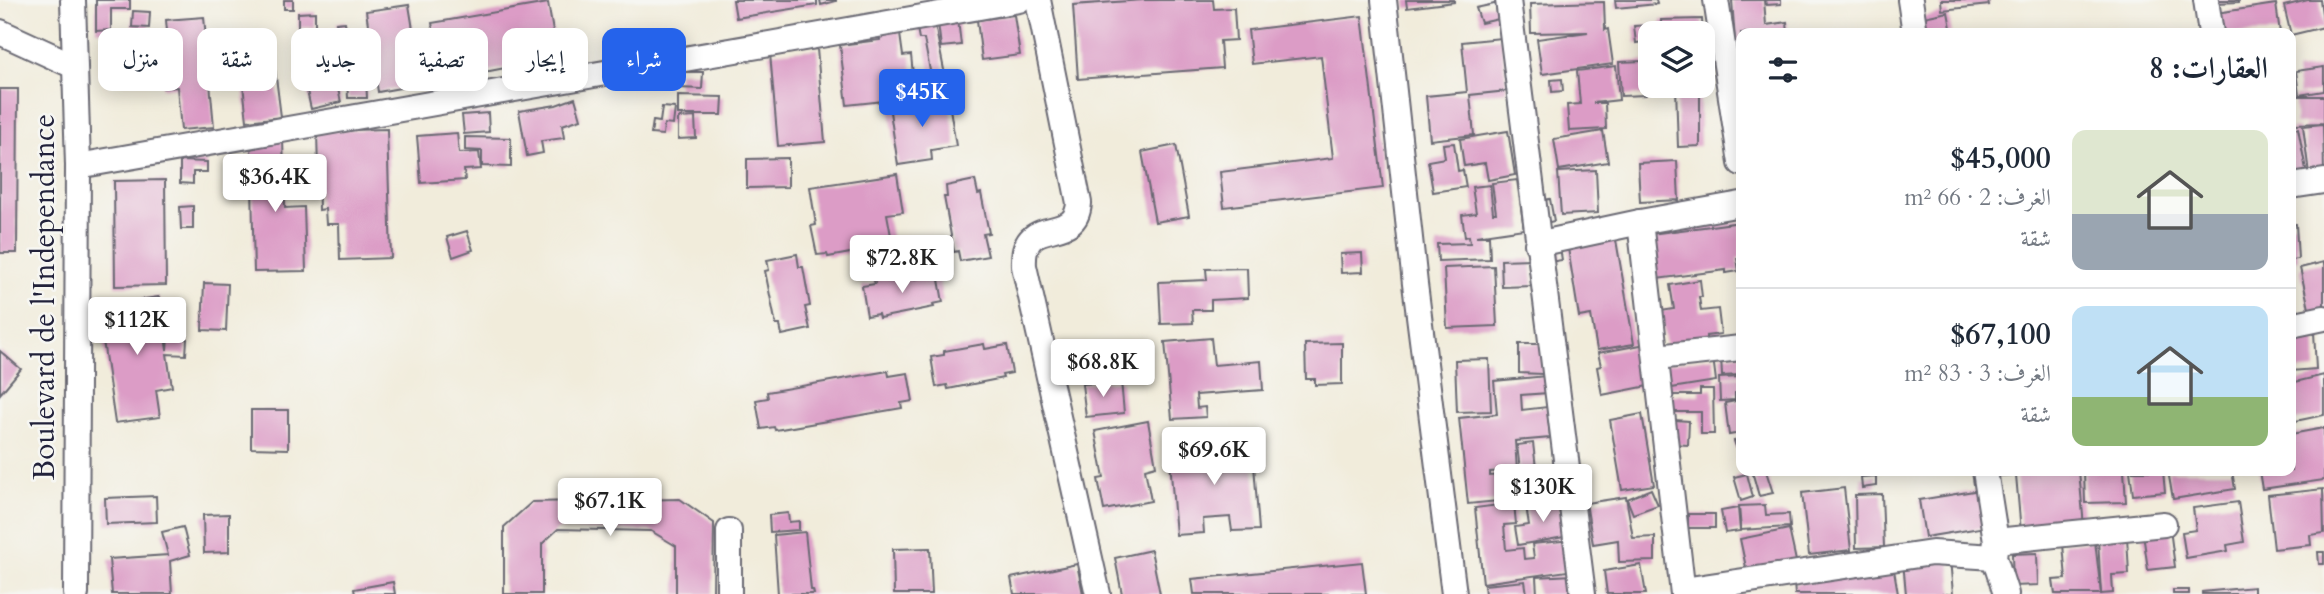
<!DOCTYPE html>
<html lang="ar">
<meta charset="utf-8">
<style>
body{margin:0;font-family:Cardo,Amiri,serif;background:#f2f2f3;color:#1f2937;direction:rtl;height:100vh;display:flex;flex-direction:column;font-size:26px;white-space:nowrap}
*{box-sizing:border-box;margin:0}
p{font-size:23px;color:#747a83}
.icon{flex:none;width:38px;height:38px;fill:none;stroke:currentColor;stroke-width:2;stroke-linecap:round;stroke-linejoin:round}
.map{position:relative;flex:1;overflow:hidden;direction:ltr}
.details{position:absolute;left:1736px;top:28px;width:560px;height:448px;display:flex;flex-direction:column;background:#fff;border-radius:14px;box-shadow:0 4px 18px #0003;direction:rtl}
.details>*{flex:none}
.guide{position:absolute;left:21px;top:28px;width:665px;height:63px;direction:rtl;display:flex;gap:14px}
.fabs{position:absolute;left:1638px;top:21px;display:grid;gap:14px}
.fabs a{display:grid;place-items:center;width:77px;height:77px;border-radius:14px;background:#fff;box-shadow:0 4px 18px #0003;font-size:35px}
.price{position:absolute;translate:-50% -60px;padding:0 16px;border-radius:7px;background:#fff;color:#222;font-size:23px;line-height:46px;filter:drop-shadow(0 2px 4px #0008)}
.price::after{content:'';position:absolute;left:50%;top:42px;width:21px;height:16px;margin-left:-10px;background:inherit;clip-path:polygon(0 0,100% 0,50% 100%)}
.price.active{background:#2563eb;color:#fff}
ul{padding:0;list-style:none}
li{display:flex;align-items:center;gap:21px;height:175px;padding:0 28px}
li+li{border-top:2px solid #e0e1e3}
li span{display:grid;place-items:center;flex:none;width:196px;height:140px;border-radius:14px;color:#555}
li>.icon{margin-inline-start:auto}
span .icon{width:84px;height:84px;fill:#fffc;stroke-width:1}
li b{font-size:30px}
h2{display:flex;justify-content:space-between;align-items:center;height:84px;padding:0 28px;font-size:30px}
.tag{padding:0 24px;border-radius:14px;background:#fff;box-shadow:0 4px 18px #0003;font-size:24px;line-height:63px}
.tag.active{background:#2563eb;color:#fff}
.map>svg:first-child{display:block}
.building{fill:#dc9cc6}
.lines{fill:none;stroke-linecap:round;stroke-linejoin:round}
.minor-casing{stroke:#6a6973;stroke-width:28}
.minor{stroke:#fff;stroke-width:24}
.labels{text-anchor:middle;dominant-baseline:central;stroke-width:5;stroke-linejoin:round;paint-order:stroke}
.street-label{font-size:30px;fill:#22223b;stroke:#f6f6f2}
</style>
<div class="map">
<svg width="2324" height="594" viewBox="0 0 2324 594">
<rect width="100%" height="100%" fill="#f6f6f2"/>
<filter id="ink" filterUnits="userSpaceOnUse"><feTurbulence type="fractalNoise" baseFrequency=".0143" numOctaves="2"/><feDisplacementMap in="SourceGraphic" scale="14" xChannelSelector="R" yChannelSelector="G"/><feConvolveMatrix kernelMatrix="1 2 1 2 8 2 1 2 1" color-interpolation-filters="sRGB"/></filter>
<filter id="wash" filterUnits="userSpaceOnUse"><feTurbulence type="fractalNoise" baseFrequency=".00686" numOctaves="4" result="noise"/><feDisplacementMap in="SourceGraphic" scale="28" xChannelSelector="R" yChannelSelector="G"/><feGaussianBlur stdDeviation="1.57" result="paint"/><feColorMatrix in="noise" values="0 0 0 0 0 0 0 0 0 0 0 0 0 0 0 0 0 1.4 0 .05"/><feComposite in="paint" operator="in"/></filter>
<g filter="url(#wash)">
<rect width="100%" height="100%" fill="#f1ecdb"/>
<g id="blocks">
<g class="building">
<polygon points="96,0 130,0 130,9 111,9 111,30 96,31"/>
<rect x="284" y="0" width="9" height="9"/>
<polygon points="733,0 817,0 817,5 736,18"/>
<polygon points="820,0 836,0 836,1 821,5"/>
<polygon points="1143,0 1213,0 1214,9 1234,8 1236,40 1220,41 1222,68 1078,79 1073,5"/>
<polygon points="1406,0 1454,0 1454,2 1407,8"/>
<polygon points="1615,0 1656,0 1657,4 1616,8"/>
<polygon points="1732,0 1764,0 1766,25 1787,22 1788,33 1741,33 1741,93 1739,93"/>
<polygon points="1766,0 1781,0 1781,4 1767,5"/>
<polygon points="1941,0 1988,0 1989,5 1942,10"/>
<polygon points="2216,0 2239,0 2239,2 2216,3"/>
<polygon points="2308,0 2320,0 2324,27 2291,35 2284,6"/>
<polygon points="1604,2 1605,30 1608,29 1613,64 1542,74 1537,39 1588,32 1531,33 1530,4"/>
<polygon points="548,3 554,37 547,38 551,59 443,80 432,23"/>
<polygon points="1499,3 1503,18 1481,23 1476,8"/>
<polygon points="2276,4 2280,33 2219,33 2216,13"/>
<polygon points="409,5 422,84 378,92 366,11"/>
<polygon points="133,11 150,12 149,28 132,27"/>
<polygon points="315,12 315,27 298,28 298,13"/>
<polygon points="1948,12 1952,33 1922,33 1919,18"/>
<polygon points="1014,15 1020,55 982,60 977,20"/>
<polygon points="1362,16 1383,188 1224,207 1220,172 1333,158 1321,56 1252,64 1248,30"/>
<polygon points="204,17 214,127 181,130 177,87 163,88 162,76 171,75 166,20"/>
<polygon points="1702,19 1703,33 1661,33 1661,20"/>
<polygon points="934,20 949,95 935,97 924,39 919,39 916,23"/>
<polygon points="958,20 961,45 941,47 938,23"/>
<polygon points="345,22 347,34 338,35 336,23"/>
<polygon points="1650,25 1650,41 1636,43 1634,26"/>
<polygon points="899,27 903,56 911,55 914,84 901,85 902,99 847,105 840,45 880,40 879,29"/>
<polygon points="331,29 331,42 307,44 306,30"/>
<polygon points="345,37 364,37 367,98 348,98"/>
<polygon points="1501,38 1507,91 1470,95 1474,135 1430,140 1426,96 1467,92 1462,42"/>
<polygon points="314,47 316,57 330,54 341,102 311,109 298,51"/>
<polygon points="817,49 825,142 778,146 770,53"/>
<polygon points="273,53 281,117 247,121 240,57"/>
<polygon points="1644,61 1646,95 1621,96 1619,62"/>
<polygon points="1616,66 1619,100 1593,103 1605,103 1606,129 1569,131 1567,105 1580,104 1577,71"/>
<polygon points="2324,67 2324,91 2299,95 2296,71"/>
<polygon points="678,72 703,72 702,89 678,88"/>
<polygon points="1562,79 1563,91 1552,92 1551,80"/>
<polygon points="1676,87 1700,87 1700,146 1678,147"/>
<polygon points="0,89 18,89 17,253 0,253"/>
<polygon points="678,96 723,97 722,115 678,115"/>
<polygon points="948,96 956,146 931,150 932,160 898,165 889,105"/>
<polygon points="2295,96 2324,96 2324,123 2295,124"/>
<polygon points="575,98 581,119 562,125 564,138 541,141 543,153 527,156 519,111 556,105"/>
<polygon points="662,107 675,108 673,125 664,124 663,135 651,134 653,121 660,122"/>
<polygon points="488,113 489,132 464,134 462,115"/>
<polygon points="695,117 696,138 678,139 678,118"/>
<polygon points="2323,124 2324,173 2309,174 2303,126"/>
<polygon points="2298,128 2307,175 2291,179 2291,129"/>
<polygon points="387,129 391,258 340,260 339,224 326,224 325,209 319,210 317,131"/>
<polygon points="1508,131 1515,175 1488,180 1485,163 1464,166 1460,139"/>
<polygon points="1603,131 1608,162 1559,170 1554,139"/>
<polygon points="457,133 459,153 479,152 481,169 464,170 465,180 421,183 417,136"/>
<polygon points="465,137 511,138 511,167 482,166 482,151 465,150"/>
<polygon points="283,140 285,208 304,207 306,271 254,272 251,141"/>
<polygon points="1454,143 1458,171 1463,170 1466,187 1433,192 1428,161 1445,158 1443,144"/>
<polygon points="1176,145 1189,216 1155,222 1142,152"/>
<polygon points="788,158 788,187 747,188 747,159"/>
<polygon points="180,161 207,162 207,172 193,172 193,184 180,183"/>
<polygon points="1677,161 1679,200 1640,202 1638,163"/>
<polygon points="1596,170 1598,213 1561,215 1558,172"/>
<polygon points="897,174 903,212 887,214 892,241 882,243 883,247 828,257 827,254 817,255 811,226 816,225 810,187"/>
<polygon points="165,180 166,285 115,286 114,181"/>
<polygon points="975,180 978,194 981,193 989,233 983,234 988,256 960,261 958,251 954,252 944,197 947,197 946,186"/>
<polygon points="1517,180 1524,229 1476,236 1489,236 1490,259 1438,261 1437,244 1470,243 1469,236 1465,237 1462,215 1476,213 1472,187 1490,185 1493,213 1496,213 1492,183"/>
<polygon points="1550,199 1554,221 1541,224 1537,201"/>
<polygon points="193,206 193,229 181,229 180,207"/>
<polygon points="1741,222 1741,258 1737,258 1739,271 1726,273 1726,270 1657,279 1651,234"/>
<polygon points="2291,224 2296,224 2298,259 2291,260"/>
<polygon points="467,231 473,250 453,257 447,237"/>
<polygon points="1615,234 1634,344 1597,350 1591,315 1579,317 1567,242"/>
<polygon points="1560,247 1562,260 1549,262 1548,249"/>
<polygon points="1362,253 1363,272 1341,273 1340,254"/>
<polygon points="797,254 799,267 803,267 810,306 805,307 810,329 782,335 780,325 776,325 765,271 769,270 767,260"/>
<polygon points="1531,259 1533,286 1502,287 1501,260"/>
<polygon points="2324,262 2324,309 2310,313 2300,268"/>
<polygon points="1494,266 1497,326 1447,328 1444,268"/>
<polygon points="1247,268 1248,298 1211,300 1211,310 1192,310 1193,323 1161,324 1159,282 1207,280 1206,269"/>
<polygon points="915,273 915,279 938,274 943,302 933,304 934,307 879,318 878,314 867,316 862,286 875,284 874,280"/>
<polygon points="1700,280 1702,297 1699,297 1701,311 1718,309 1721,334 1706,336 1706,342 1666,347 1661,311 1674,309 1670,285"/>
<polygon points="204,283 228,284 226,331 202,330"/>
<polygon points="2291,286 2297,319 2291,320"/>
<polygon points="159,297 167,350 168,337 187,339 186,355 167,354 172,387 156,390 160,417 115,423 98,306"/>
<polygon points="2314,332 2316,369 2291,371 2291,333"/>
<polygon points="1211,338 1214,365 1261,361 1263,390 1196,395 1197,408 1205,407 1206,417 1172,419 1165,342"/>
<polygon points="1342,343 1342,384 1315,385 1315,379 1306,379 1305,344"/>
<polygon points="984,344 985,349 1007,345 1012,373 1002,375 1003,378 948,389 947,385 936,387 931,357 944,355 944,351"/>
<polygon points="1519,344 1543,344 1542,374 1519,373"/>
<polygon points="1646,344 1653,385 1602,395 1597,367 1601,366 1598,353"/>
<polygon points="0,351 21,369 0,394"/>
<polygon points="1741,354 1741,375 1722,376 1721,355"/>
<polygon points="1713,357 1716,381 1665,389 1661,365"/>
<polygon points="1489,359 1491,411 1457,412 1455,360"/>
<polygon points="888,371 889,376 908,373 913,401 901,403 902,408 775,430 774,427 761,429 756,400 768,398 767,392"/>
<polygon points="2324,375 2324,415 2291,422 2291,383"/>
<polygon points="1546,376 1548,393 1521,395 1522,410 1547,407 1550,438 1515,441 1517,470 1490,472 1490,476 1538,471 1540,497 1468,504 1459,418 1497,414 1494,381"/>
<polygon points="1741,377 1741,393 1735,393 1735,400 1720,401 1719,378"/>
<polygon points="1121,381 1124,413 1086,417 1082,384"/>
<polygon points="1700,389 1713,389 1714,434 1701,434 1701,412 1668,412 1668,395 1700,395"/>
<polygon points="1741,400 1741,433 1729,435 1725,403"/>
<polygon points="251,410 288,410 288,449 251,448"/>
<polygon points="1642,414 1654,485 1622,490 1610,420"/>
<polygon points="1674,420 1689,421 1688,445 1673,444"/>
<polygon points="1148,421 1156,466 1145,469 1151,501 1104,510 1098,479 1104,478 1095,431"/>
<polygon points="2324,428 2324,480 2262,489 2259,471 2291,471 2291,434"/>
<polygon points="1252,439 1259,530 1232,531 1230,517 1203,519 1204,533 1176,535 1169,448 1194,446 1194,454 1222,452 1221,441"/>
<polygon points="1741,439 1741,454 1739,455 1734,441"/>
<polygon points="1533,443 1536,468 1520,470 1517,445"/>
<polygon points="1752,471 1766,471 1773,493 1759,496"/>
<polygon points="1998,471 2079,471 2084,527 2021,532 2016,475 1998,476"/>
<polygon points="2084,471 2124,471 2126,502 2085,503"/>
<polygon points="2130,471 2163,471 2165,492 2133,495"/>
<polygon points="2168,471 2232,471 2235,489 2173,499"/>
<polygon points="1747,474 1753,497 1741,501 1734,477"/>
<polygon points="1876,476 1876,486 1862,488 1861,477"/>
<polygon points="1844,488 1851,550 1809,555 1802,493"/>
<polygon points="1651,489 1658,505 1633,514 1627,499"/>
<polygon points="2323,489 2324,533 2310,535 2311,545 2274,549 2268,495"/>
<polygon points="1980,490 1986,527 1925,537 1919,500"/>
<polygon points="1882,494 1884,547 1856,548 1855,495"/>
<polygon points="156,496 157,522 106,524 105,498"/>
<polygon points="1626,497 1633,538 1655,537 1655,561 1619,562 1618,540 1593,544 1586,503"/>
<polygon points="680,499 714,523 713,594 676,594 676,546 651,531 558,529 542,544 542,594 504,594 504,527 532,502"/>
<polygon points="1558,501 1560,514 1566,513 1570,536 1518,545 1515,527 1529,525 1526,506"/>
<polygon points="2238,502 2244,542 2227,545 2228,551 2186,558 2182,532 2196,530 2193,508"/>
<polygon points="1514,503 1516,524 1504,525 1506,550 1523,548 1524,559 1534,558 1532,544 1572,540 1575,570 1483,583 1475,508"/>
<polygon points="1765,505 1766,515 1789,514 1790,527 1741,530 1739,506"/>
<polygon points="1738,508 1740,531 1725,533 1721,511"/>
<polygon points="788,513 789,522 799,521 799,530 770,532 769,515"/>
<polygon points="229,514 229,552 204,553 203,515"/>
<rect x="1688" y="514" width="27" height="14"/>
<polygon points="183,527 190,555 170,561 172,594 112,594 109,559 168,555 162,532"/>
<polygon points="1789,529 1796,561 1747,572 1740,539"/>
<polygon points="2170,529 2175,567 2148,570 2143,533"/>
<polygon points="805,532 811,590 813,590 814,594 778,594 774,535"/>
<polygon points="2127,536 2129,574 2112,575 2113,593 2101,594 2098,538"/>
<polygon points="2095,541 2101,594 2055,594 2053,580 2066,579 2063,544"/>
<polygon points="930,548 932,594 894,594 893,549"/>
<polygon points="1151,550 1160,594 1122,594 1115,558"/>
<polygon points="2318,552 2324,552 2324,564 2319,564"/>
<polygon points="2037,553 2038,585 2013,586 2012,554"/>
<polygon points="1950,558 1953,594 1906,594 1903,561"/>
<polygon points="1362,562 1366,594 1194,594 1192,579"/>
<polygon points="1077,564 1083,594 1014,594 1011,578"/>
<polygon points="1641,565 1646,594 1607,594 1604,571"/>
<polygon points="1894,570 1898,594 1795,594 1794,584"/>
<polygon points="1573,575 1574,594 1537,594 1536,577"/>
<polygon points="1525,581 1527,594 1485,594 1484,585"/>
<polygon points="393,582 395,594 355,594 354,589"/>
<polygon points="2254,587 2254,594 2202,594 2202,592"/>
<rect x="2173" y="590" width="16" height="4"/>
</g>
</g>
</g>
<g filter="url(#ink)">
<use href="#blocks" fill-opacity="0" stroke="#6a6973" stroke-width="2"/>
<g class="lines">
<defs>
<g id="minor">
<polyline points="73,0 78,166 76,594"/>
<path d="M1038 0 1079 203C1076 247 1021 211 1024 266L1098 594"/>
<polyline points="1384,0 1415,284 1454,594"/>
<polyline points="1508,0 1583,594"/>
<polyline points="1716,0 1741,163"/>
<polyline points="1910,0 1915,33"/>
<polyline points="2206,0 2211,33"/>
<polyline points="0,32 74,66"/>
<polyline points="78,166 1019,0"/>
<polyline points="2291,186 2324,181"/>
<polyline points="1640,222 1683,594"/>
<polyline points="1537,244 1640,222 1741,204"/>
<polyline points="2291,325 2324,318"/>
<polyline points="1657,357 1741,348"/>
<polyline points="1985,471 1996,541 1994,557 2006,594"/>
<polyline points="1996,541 2164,524"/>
<polyline points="1683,590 1932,553 1994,557"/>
<polyline points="729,594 729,531"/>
</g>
</defs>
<use href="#minor" class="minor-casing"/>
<use href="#minor" class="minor"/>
</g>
</g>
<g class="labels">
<g class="street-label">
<text transform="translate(44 297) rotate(-90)">Boulevard de l'Independance</text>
</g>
</g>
</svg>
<div class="fabs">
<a><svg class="icon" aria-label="layers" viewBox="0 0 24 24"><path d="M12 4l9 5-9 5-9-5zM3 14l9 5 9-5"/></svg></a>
</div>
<b class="price active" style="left:922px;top:129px">$45K</b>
<b class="price" style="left:275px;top:214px">$36.4K</b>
<b class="price" style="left:902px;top:295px">$72.8K</b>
<b class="price" style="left:137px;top:357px">$112K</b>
<b class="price" style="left:1103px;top:399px">$68.8K</b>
<b class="price" style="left:1214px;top:487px">$69.6K</b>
<b class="price" style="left:1543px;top:524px">$130K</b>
<b class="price" style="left:610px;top:538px">$67.1K</b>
<div class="guide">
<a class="tag active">شراء</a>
<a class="tag">إيجار</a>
<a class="tag">تصفية</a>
<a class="tag">جديد</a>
<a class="tag">شقة</a>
<a class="tag">منزل</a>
</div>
<section class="details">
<h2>العقارات: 8<svg class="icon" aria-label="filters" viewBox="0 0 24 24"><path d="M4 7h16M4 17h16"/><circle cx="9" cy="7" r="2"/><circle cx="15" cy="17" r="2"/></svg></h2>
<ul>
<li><span style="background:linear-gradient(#dfe7d0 60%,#9aa5b1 0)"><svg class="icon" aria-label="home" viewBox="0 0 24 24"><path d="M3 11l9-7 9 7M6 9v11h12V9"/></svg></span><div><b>$45,000</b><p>الغرف: 2 · 66 m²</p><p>شقة</p></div></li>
<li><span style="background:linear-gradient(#bfe0f5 65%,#8fb573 0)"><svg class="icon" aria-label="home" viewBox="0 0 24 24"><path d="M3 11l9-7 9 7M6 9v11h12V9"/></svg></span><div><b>$67,100</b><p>الغرف: 3 · 83 m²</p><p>شقة</p></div></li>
</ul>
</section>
</div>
